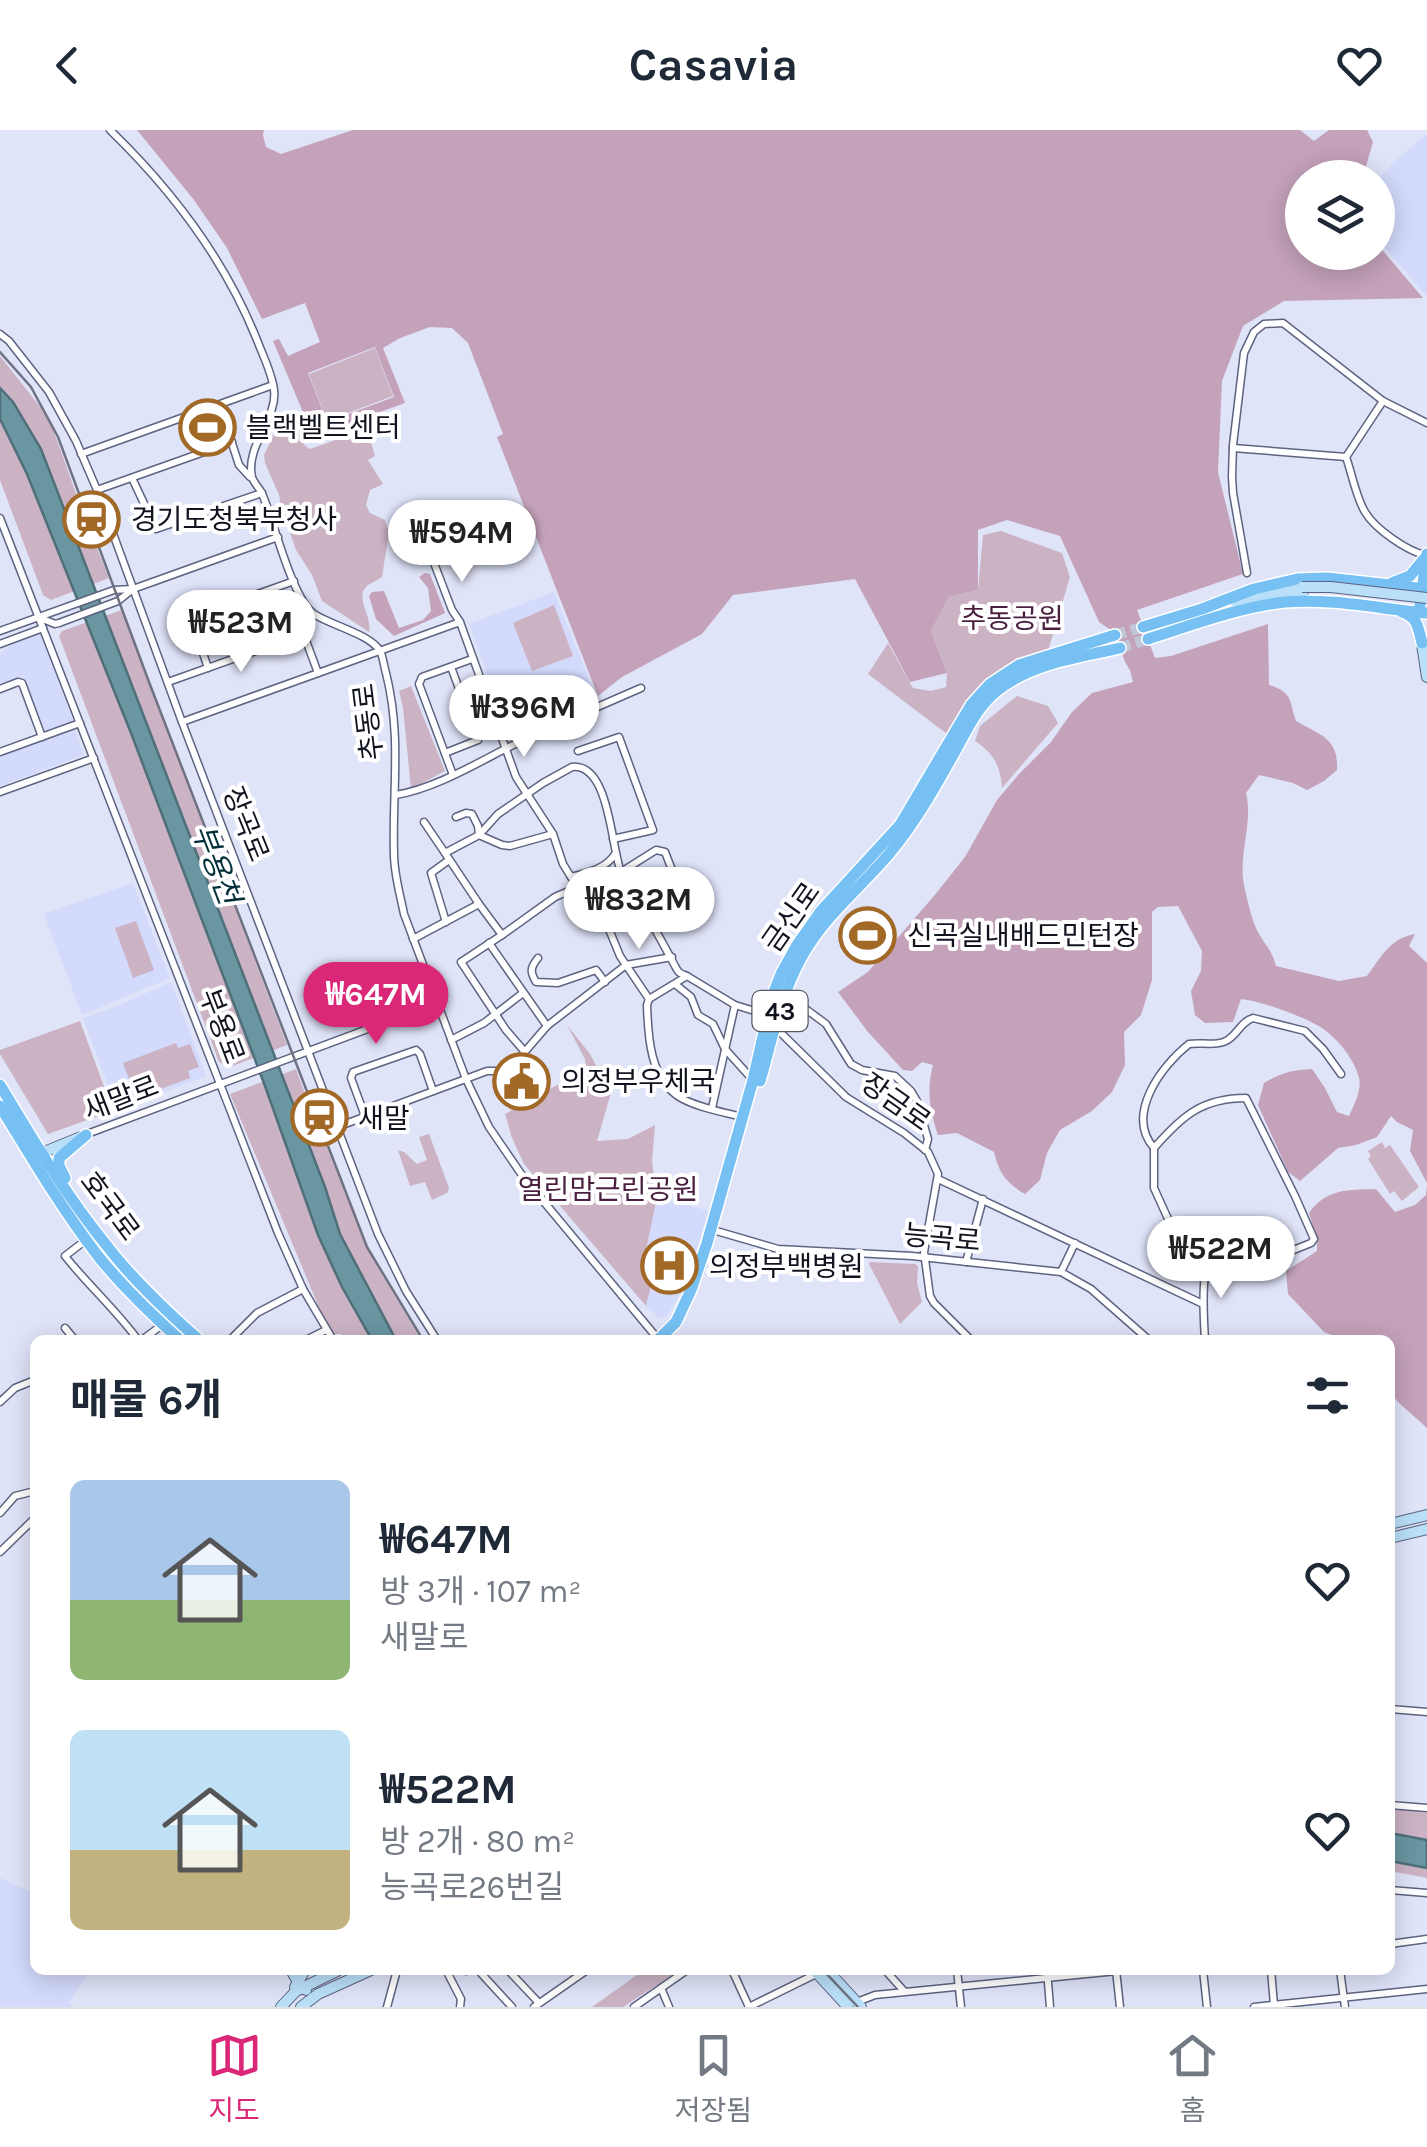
<!DOCTYPE html>
<html lang="ko">
<meta charset="utf-8">
<style>
body{margin:0;font-family:Karla,"Noto Sans KR",sans-serif;background:#f2f2f3;color:#1f2937;height:100vh;display:flex;flex-direction:column;font-size:38px;white-space:nowrap}
*{box-sizing:border-box;margin:0}
p{font-size:32px;color:#747a83}
.icon{flex:none;width:55px;height:55px;fill:none;stroke:currentColor;stroke-width:2;stroke-linecap:round;stroke-linejoin:round}
.map{position:relative;flex:1;overflow:hidden}
.side{position:absolute;left:30px;top:1205px;width:1365px;height:640px;display:flex;flex-direction:column;background:#fff;border-radius:15px;box-shadow:0 5px 25px #0003}
.side>*{flex:none}
.tools{position:absolute;left:1285px;top:30px;display:grid;gap:20px}
.tools a{display:grid;place-items:center;width:110px;height:110px;border-radius:50%;background:#fff;box-shadow:0 5px 25px #0003;font-size:50px}
.price{position:absolute;translate:-50% -85px;padding:0 22px;border-radius:35px;background:#fff;color:#222;font-size:32px;line-height:65px;filter:drop-shadow(0 2px 5px #0008)}
.price::after{content:'';position:absolute;left:50%;top:60px;width:30px;height:22px;margin-left:-15px;background:inherit;clip-path:polygon(0 0,100% 0,50% 100%)}
.price.current{background:#db2777;color:#fff}
ul{padding:0;list-style:none}
li{display:flex;align-items:center;gap:30px;height:250px;padding:0 40px}
li span{display:grid;place-items:center;flex:none;width:280px;height:200px;border-radius:15px;color:#555}
li>.icon{margin-inline-start:auto}
span .icon{width:120px;height:120px;fill:#fffc;stroke-width:1}
li b{font-size:42px}
h2{display:flex;justify-content:space-between;align-items:center;height:120px;padding:0 40px;font-size:42px}
header{display:flex;justify-content:space-between;align-items:center;height:130px;padding:0 40px;background:#fff;font-size:45px;font-weight:700}
.dock{display:flex;justify-content:space-around;align-items:center;height:140px;border-top:2px solid #e0e1e3;background:#fff;font-size:28px;color:#747a83}
.dock a{display:grid;justify-items:center;gap:5px}
.dock .current{color:#db2777}
.map>svg:first-child{display:block}
.built{fill:#d3dafb}
.green{fill:#cbb3c4}
.forest{fill:#c4a2ba;fill-rule:evenodd}
.water{fill:#6996a1;stroke:#4f6f7a;stroke-width:2.5}
.lines{fill:none;stroke-linecap:round;stroke-linejoin:round}
.primary-tunnel{stroke:#c1c5d8;stroke-width:11;stroke-dasharray:11 5.5;stroke-linecap:butt}
.street-casing{stroke:#5d6380;stroke-width:9}
.secondary-casing{stroke:#5d6380;stroke-width:12}
.primary-casing{stroke:#fff;stroke-width:14}
.street{stroke:#fff;stroke-width:6}
.secondary{stroke:#bae0f9;stroke-width:10}
.primary{stroke:#76c0f3;stroke-width:11}
.tram{stroke:#6f7282;stroke-width:2.5}
.secondary-bridge-casing{stroke:#5d6380;stroke-width:12;stroke-linecap:butt}
.secondary-bridge{stroke:#bae0f9;stroke-width:10}
.labels{text-anchor:middle;dominant-baseline:central;stroke-width:8;stroke-linejoin:round;paint-order:stroke}
.shield{fill:#fff;stroke:#585a62;stroke-width:2.5}
.shield-label{font-size:25px;font-weight:bold;fill:#11131f}
.poi-label{font-size:28px;fill:#11131f;stroke:#fff;text-anchor:start}
.park-label{font-size:28px;fill:#4a1f40;stroke:#fff}
.street-label{font-size:28px;fill:#11131f;stroke:#fff}
.water-label{font-size:30px;font-style:italic;fill:#023039;stroke:#fff}
</style>
<header><svg class="icon" aria-label="back" viewBox="0 0 24 24"><path d="M15 5l-7 7 7 7"/></svg>Casavia<svg class="icon" aria-label="heart" viewBox="0 0 24 24"><path d="M12 20l-8-8c-3-5 5-10 8-4 3-6 11-1 8 4z"/></svg></header>
<div class="map">
<svg width="1427" height="1877" viewBox="0 0 1427 1877">
<rect width="100%" height="100%" fill="#e0e4f9"/>
<g class="built">
<polygon points="1427,4 1427,166 1378,110 1378,50 1398,28"/>
<polygon points="554,462 597,569 510,608 469,494"/>
<polygon points="40,504 73,591 44,602 24,546 0,555 0,523 14,514"/>
<polygon points="74,598 84,625 0,656 0,625"/>
<polygon points="133,753 170,848 82,885 44,784"/>
<polygon points="171,852 206,946 117,980 83,888 115,877"/>
<polygon points="657,1067 709,1081 685,1153 668,1185 662,1188 658,1187 646,1177 652,1152 646,1120"/>
<polygon points="0,1748 35,1764 35,1840 90,1840 69,1872 74,1877 0,1877"/>
</g>
<g class="green">
<polygon points="375,218 393,266 327,291 309,244"/>
<polygon points="0,226 49,288 78,369 74,372 87,407 93,408 109,448 51,470 43,465 0,350"/>
<path d="M288 287C301 294 297 313 310 319L367 299 375 326 368 330 383 354 370 360 366 375 370 383 385 390 389 403 382 447C378 450 373 452 368 455 353 467 373 486 369 502L322 471 312 445 296 420 282 380 279 365 265 333 264 325 282 288Z"/>
<polygon points="1001,401 1062,423 1070,447 1048,521 966,575 947,604 868,544 888,513 913,558 931,561 946,557 947,543 931,501 949,467 978,460 983,405"/>
<polygon points="554,475 573,526 532,541 513,493"/>
<polygon points="122,480 287,915 230,937 219,932 59,506 62,501"/>
<polygon points="411,556 445,641 411,659 403,578 399,561"/>
<path d="M1017 566 1048 576 1058 593 1002 658C1000 635 994 624 975 611L980 596Z"/>
<polygon points="136,791 154,840 133,848 115,798"/>
<polygon points="80,891 113,981 48,1004 0,924 0,920"/>
<polygon points="567,895 590,924 611,963 597,1011 628,1009 655,995 652,1032 657,1067 646,1120 652,1152 646,1176 524,1034 512,1008 505,984 586,939 585,929"/>
<polygon points="176,913 178,918 190,914 199,937 188,941 190,948 136,968 123,933"/>
<polygon points="296,939 308,972 305,973 318,1010 324,1009 361,1104 377,1136 421,1210 344,1210 341,1204 334,1204 320,1180 230,964"/>
<polygon points="429,1004 449,1058 447,1063 432,1070 425,1052 410,1056 398,1020 404,1022 417,1034 427,1030 419,1007"/>
<polygon points="1382,1012 1385,1018 1390,1015 1419,1057 1402,1071 1394,1061 1390,1064 1368,1029 1371,1026 1368,1021"/>
<polygon points="870,1132 915,1134 918,1136 917,1153 922,1172 900,1194 869,1134"/>
<polygon points="1390,1678 1427,1683 1427,1748 1390,1741"/>
<polygon points="644,1840 680,1840 623,1877 592,1877"/>
</g>
<g class="forest">
<path d="M137 0H264L263 5 266 17 281 24 353 0H1300L1314 11 1329 0H1367L1373 12 1363 47 1302 48V122H1378V115L1423 168 1284 171 1243 196 1222 251 1218 342 1243 444 1137 480 1155 528 1171 526 1268 494 1269 555C1293 562 1289 571 1296 591 1320 605 1339 608 1337 640L1324 651 1307 660 1293 653 1259 645 1246 663C1253 691 1240 719 1243 749 1245 762 1252 791 1258 802 1266 817 1271 818 1276 836L1339 851 1367 846C1382 826 1389 809 1415 804L1409 816 1427 833V1053L1410 1021 1413 1000 1397 992 1391 986 1377 1007 1356 1015 1338 1018 1300 1051 1288 1042 1258 975 1264 953C1280 943 1293 940 1312 939L1325 958 1337 982 1349 986C1354 975 1362 960 1359 948 1355 930 1338 909 1322 898 1305 887 1261 871 1241 869L1233 892 1205 893 1195 885 1191 861 1201 841 1202 821 1178 776 1158 777 1152 782V850L1141 885 1124 902 1125 935 1112 962 1092 981 1060 1000 1047 1023 1040 1050 1025 1064C1006 1053 999 1043 994 1022L957 1003 938 1005C930 981 926 961 933 935L922 932 912 941 903 940 868 902 838 862 868 842 934 766 965 727 997 670 1019 644 1051 612 1072 582 1092 563 1133 552 1130 540 1125 532 1115 503 1099 492 1060 406 1007 390 978 400V460L949 467 931 501 947 543 910 552 855 449 733 465 702 504 622 547 598 566 497 307 503 304 468 213 452 198 430 197 400 208 383 218 405 273 313 306 273 211 279 209 288 226 320 212 305 173 262 189 227 118 194 70ZM375 217 394 267 327 292 308 243Z"/>
<polygon points="425,443 430,444 445,483 394,506 376,489 369,466 372,462 384,461 399,498 423,490 431,481 428,458 419,447"/>
<path d="M1427 1055V1298L1398 1272 1390 1262V1210H1344L1324 1202 1288 1164 1286 1141 1317 1121V1109L1309 1083C1327 1058 1349 1060 1376 1059L1395 1082 1415 1075 1426 1065Z"/>
</g>
<g class="water">
<polygon points="0,258 13,272 41,319 325,1057 340,1104 396,1210 372,1210 342,1157 318,1105 265,956 131,603 27,344 0,289"/>
<polygon points="1390,1703 1427,1710 1427,1738 1390,1731"/>
</g>
<g class="lines">
<g class="primary-tunnel">
<polyline points="1115,505 1143,497"/>
<polyline points="1120,518 1148,509"/>
</g>
<defs>
<g id="street">
<path d="M110 0C172 60 225 130 257 210 263 226 272 243 274 260 278 288 245 316 252 347 254 354 261 359 263 366 274 392 292 468 314 484 330 495 370 504 380 521 383 526 384 537 386 543 402 607 392 660 394 724 394 744 400 764 404 784L466 949 489 997 524 1048 658 1209"/>
<polyline points="0,204 9,211 49,262 76,311 97,360 182,592 378,1104 406,1161 437,1210"/>
<path d="M1383 271 1346 327C1352 344 1356 367 1365 382 1375 399 1407 421 1425 425"/>
<polyline points="220,276 239,335 250,347"/>
<polyline points="1233,318 1346,327"/>
<polyline points="81,324 273,255"/>
<polyline points="132,348 156,399 262,363"/>
<polyline points="97,360 232,312"/>
<polyline points="0,388 278,1103 303,1159 333,1210"/>
<polyline points="1247,443 1233,363 1232,347 1233,315 1244,223 1254,202 1264,194 1283,193 1383,271 1427,293"/>
<polyline points="299,465 294,474 295,481 318,543"/>
<polyline points="38,487 55,494 59,493 118,471 133,459 278,407"/>
<polyline points="0,501 114,460 132,459"/>
<polyline points="0,514 43,498"/>
<polyline points="208,538 191,488 294,451"/>
<polyline points="168,552 303,504"/>
<polyline points="0,559 18,552 22,553 42,607"/>
<polyline points="182,592 460,492"/>
<polyline points="578,621 619,607 653,700 613,709"/>
<polyline points="0,622 80,593"/>
<polyline points="445,623 478,610 451,537"/>
<polyline points="453,645 419,554 422,547 472,529"/>
<polyline points="0,662 94,628"/>
<path d="M396 665C436 658 475 634 511 616 554 596 597 577 641 558"/>
<polyline points="456,687 466,683 472,684 478,696 479,705 502,715 510,716 553,704"/>
<polyline points="424,692 445,723"/>
<polyline points="621,742 656,720 665,722 672,740"/>
<path d="M571 747C586 743 606 739 615 724"/>
<polyline points="479,774 502,805 555,767 578,757"/>
<polyline points="446,792 431,743 449,730"/>
<polyline points="502,805 461,832 506,900 525,922"/>
<path d="M413 809 479 774 445 723 479 705 498 684 543 653 572 637C610 633 611 718 621 742 641 773 658 804 675 836 679 844 680 843 687 846"/>
<polyline points="489,813 547,896"/>
<path d="M538 828C530 838 530 842 536 852L558 853 596 840 605 852"/>
<polyline points="675,854 691,867 698,885 713,894 725,919 752,949"/>
<polyline points="649,869 626,835 672,827"/>
<polyline points="779,887 785,887 794,875 799,874 826,894 851,934 862,940 895,946 911,961 917,971 928,1009 925,1020"/>
<polyline points="775,899 781,903 846,967 904,1003 928,1022 938,1044 924,1122 930,1166 934,1173 971,1210"/>
<polyline points="451,910 484,893 523,863"/>
<polyline points="712,978 735,875"/>
<polyline points="365,986 351,948 353,942 416,920 420,924 433,961"/>
<path d="M742 987C723 982 699 978 681 968 650 950 648 907 647 875L649 869 687 846 735 875 768 885"/>
<polyline points="337,997 487,941 498,941 516,932 547,896 626,835 620,826 606,792 571,747 563,734 553,704 516,647 460,492 452,480 434,433"/>
<polyline points="87,1004 437,873"/>
<path d="M1154 1018C1125 985 1161 936 1189 914 1201 912 1219 917 1229 909 1239 902 1241 892 1253 888L1305 901 1323 919 1341 944"/>
<polyline points="938,1049 1203,1174"/>
<polyline points="713,1100 778,1119 912,1126 1061,1142 1091,1159 1149,1210"/>
<path d="M86 1110 65 1126C88 1155 116 1180 138 1210"/>
<polyline points="966,1132 983,1069"/>
<polyline points="1061,1142 1075,1113"/>
<polyline points="65,1198 75,1210"/>
<polyline points="142,1210 162,1195"/>
<polyline points="230,1210 257,1183 303,1159"/>
<polyline points="306,1210 326,1200"/>
<path d="M1205 1210C1203 1173 1198 1125 1227 1097L1241 1099 1281 1125 1311 1113 1314 1109 1295 1066 1246 968C1202 968 1182 986 1154 1018V1058L1169 1091 1185 1111 1208 1130"/>
<polyline points="0,1272 15,1258 35,1250"/>
<polyline points="0,1383 15,1366 35,1361"/>
<polyline points="0,1422 35,1388"/>
<polyline points="1390,1579 1427,1582"/>
<polyline points="1390,1675 1427,1678"/>
<polyline points="1390,1760 1427,1763"/>
<polyline points="1390,1814 1427,1809"/>
<polyline points="446,1840 461,1869 460,1877"/>
<polyline points="478,1840 512,1877"/>
<polyline points="508,1840 539,1873"/>
<polyline points="732,1840 749,1877"/>
<polyline points="885,1840 904,1861"/>
<polyline points="957,1840 961,1877"/>
<polyline points="1047,1840 1050,1877"/>
<polyline points="1116,1840 1120,1877"/>
<polyline points="1203,1840 1207,1877"/>
<polyline points="1271,1840 1274,1875"/>
<polyline points="1340,1840 1345,1877"/>
<polyline points="466,1841 469,1840"/>
<polyline points="661,1858 669,1877"/>
<polyline points="857,1872 875,1865 1127,1840"/>
<polyline points="387,1877 397,1840"/>
<polyline points="534,1877 587,1840"/>
<polyline points="634,1877 687,1840"/>
<polyline points="749,1877 816,1844"/>
<polyline points="1254,1877 1427,1859"/>
</g>
<g id="secondary">
<polyline points="1235,471 1296,458"/>
<polyline points="1270,471 1303,464"/>
<polyline points="1421,508 1427,547"/>
<polyline points="37,1025 81,1007"/>
<polyline points="1390,1394 1427,1385"/>
<polyline points="1390,1408 1427,1399"/>
<polyline points="291,1840 298,1852 306,1860"/>
<polyline points="814,1840 848,1877"/>
<polyline points="827,1840 861,1877"/>
<polyline points="295,1857 305,1840"/>
<polyline points="281,1877 296,1861 339,1840"/>
<polyline points="301,1877 318,1864 371,1840"/>
</g>
<g id="primary">
<polyline points="1392,453 1410,446 1424,429"/>
<path d="M1402 482C1418 487 1418 498 1422 513"/>
<polyline points="1419,482 1427,424"/>
<polyline points="1143,497 1202,479 1254,459 1297,449 1327,448 1427,459"/>
<path d="M1148 509C1192 495 1239 477 1285 472 1332 468 1381 479 1427 483"/>
<path d="M760 951C772 910 780 866 801 828 823 787 859 759 889 724 917 690 938 652 959 614 971 591 982 570 1005 555 1038 532 1082 527 1120 518"/>
<path d="M0 955C33 1010 66 1066 107 1116 134 1151 166 1181 199 1210"/>
<path d="M0 976C31 1027 62 1079 98 1126 123 1157 151 1184 180 1210"/>
<polyline points="65,1048 59,1036 59,1028 86,1005"/>
<polyline points="658,1210 676,1192 691,1160 707,1113 753,950 772,867 781,844 797,815 821,781 900,695 971,575 990,554 1019,535 1115,505"/>
</g>
</defs>
<use href="#street" class="street-casing"/>
<use href="#secondary" class="secondary-casing"/>
<use href="#primary" class="primary-casing"/>
<use href="#street" class="street"/>
<use href="#secondary" class="secondary"/>
<use href="#primary" class="primary"/>
<g class="tram">
<polyline points="0,222 31,257 58,307 149,552 367,1117 423,1210"/>
<polyline points="823,1840 858,1877"/>
</g>
<defs>
<polyline id="secondary-bridge" points="1302,457 1331,457 1427,468"/>
</defs>
<use href="#secondary-bridge" class="secondary-bridge-casing"/>
<use href="#secondary-bridge" class="secondary-bridge"/>
</g>
<defs>
<symbol id="stadium-ring" viewBox="-11 -11 22 22"><circle r="9.5" fill="#fff" stroke="#a16826" stroke-width="1.5"/><path d="M0-5a6.5 5 0 1 0 0 10a6.5 5 0 1 0 0-10ZM-3.5-1.8h7v3.6h-7Z" fill="#a16826"/></symbol>
<symbol id="station-ring" viewBox="-11 -11 22 22"><circle r="9.5" fill="#fff" stroke="#a16826" stroke-width="1.5"/><path d="M-3-6H3Q5-6 5-4V2Q5 4 3 4L4.5 6H3L1.5 4h-3L-3 6H-4.5L-3 4Q-5 4-5 2V-4Q-5-6-3-6ZM-3.5-4v3h7v-3ZM-3.5 1v1.5H-2V1ZM2 1v1.5H3.5V1Z" fill="#a16826"/></symbol>
<symbol id="civic-ring" viewBox="-11 -11 22 22"><circle r="9.5" fill="#fff" stroke="#a16826" stroke-width="1.5"/><path d="M-.6-6.5H3V-4.5H.6V-3L4-1V1h2V6H-6V1h2V-1L-.6-3ZM-1.2 2.5V6h2.4V2.5Z" fill="#a16826"/></symbol>
<symbol id="hospital-ring" viewBox="-11 -11 22 22"><circle r="9.5" fill="#fff" stroke="#a16826" stroke-width="1.5"/><path d="M-5-5h3v3.5h4V-5h3V5h-3V1.5h-4V5h-3Z" fill="#a16826"/></symbol>
</defs>
<g fill-rule="evenodd">
<use href="#stadium-ring" x="176" y="266" width="63" height="63"/>
<use href="#station-ring" x="60" y="358" width="63" height="63"/>
<use href="#stadium-ring" x="836" y="774" width="63" height="63"/>
<use href="#civic-ring" x="490" y="920" width="63" height="63"/>
<use href="#station-ring" x="288" y="956" width="63" height="63"/>
<use href="#hospital-ring" x="638" y="1104" width="63" height="63"/>
</g>
<g class="labels">
<rect class="shield" x="752.5" y="861" width="55" height="40" rx="8"/>
<g class="shield-label">
<text x="780" y="881">43</text>
</g>
<g class="poi-label">
<text x="246" y="297">블랙벨트센터</text>
<text x="131" y="389">경기도청북부청사</text>
<text x="907" y="805">신곡실내배드민턴장</text>
<text x="561" y="951">의정부우체국</text>
<text x="358" y="988">새말</text>
<text x="709" y="1136">의정부백병원</text>
</g>
<g class="park-label">
<text x="1012" y="488">추동공원</text>
<text x="608" y="1059">열린맘근린공원</text>
</g>
<g class="street-label">
<text transform="translate(368 592) rotate(-97)">추동로</text>
<text transform="translate(246 694) rotate(68)">장곡로</text>
<text transform="translate(791 787) rotate(-55)">금신로</text>
<text transform="translate(222 896) rotate(69)">부용로</text>
<text transform="translate(121 968) rotate(-21)">새말로</text>
<text transform="translate(896 972) rotate(35)">장금로</text>
<text transform="translate(110 1076) rotate(53)">호국로</text>
<text transform="translate(942 1108) rotate(5)">능곡로</text>
</g>
<g class="water-label">
<text transform="translate(216 734) rotate(69)">부용천</text>
</g>
</g>
</svg>
<div class="tools">
<a><svg class="icon" aria-label="layers" viewBox="0 0 24 24"><path d="M12 4l9 5-9 5-9-5zM3 14l9 5 9-5"/></svg></a>
</div>
<b class="price" style="left:462px;top:455px">₩594M</b>
<b class="price" style="left:241px;top:545px">₩523M</b>
<b class="price" style="left:524px;top:630px">₩396M</b>
<b class="price" style="left:639px;top:822px">₩832M</b>
<b class="price current" style="left:376px;top:917px">₩647M</b>
<b class="price" style="left:1221px;top:1171px">₩522M</b>
<section class="side">
<h2>매물 6개<svg class="icon" aria-label="filters" viewBox="0 0 24 24"><path d="M4 7h16M4 17h16"/><circle cx="9" cy="7" r="2"/><circle cx="15" cy="17" r="2"/></svg></h2>
<ul>
<li><span style="background:linear-gradient(#a9c7e8 60%,#8fb573 0)"><svg class="icon" aria-label="home" viewBox="0 0 24 24"><path d="M3 11l9-7 9 7M6 9v11h12V9"/></svg></span><div><b>₩647M</b><p>방 3개 · 107 m²</p><p>새말로</p></div><svg class="icon" aria-label="heart" viewBox="0 0 24 24"><path d="M12 20l-8-8c-3-5 5-10 8-4 3-6 11-1 8 4z"/></svg></li>
<li><span style="background:linear-gradient(#bfe0f5 60%,#c2b280 0)"><svg class="icon" aria-label="home" viewBox="0 0 24 24"><path d="M3 11l9-7 9 7M6 9v11h12V9"/></svg></span><div><b>₩522M</b><p>방 2개 · 80 m²</p><p>능곡로26번길</p></div><svg class="icon" aria-label="heart" viewBox="0 0 24 24"><path d="M12 20l-8-8c-3-5 5-10 8-4 3-6 11-1 8 4z"/></svg></li>
</ul>
</section>
</div>
<nav class="dock">
<a class="current"><svg class="icon" aria-label="map" viewBox="0 0 24 24"><path d="M3 6l6-2 6 2 6-2v14l-6 2-6-2-6 2zM9 4v14M15 6v14"/></svg>지도</a>
<a><svg class="icon" aria-label="saved" viewBox="0 0 24 24"><path d="M7 4h10v16l-5-4-5 4z"/></svg>저장됨</a>
<a><svg class="icon" aria-label="home" viewBox="0 0 24 24"><path d="M3 11l9-7 9 7M6 9v11h12V9"/></svg>홈</a>
</nav>
